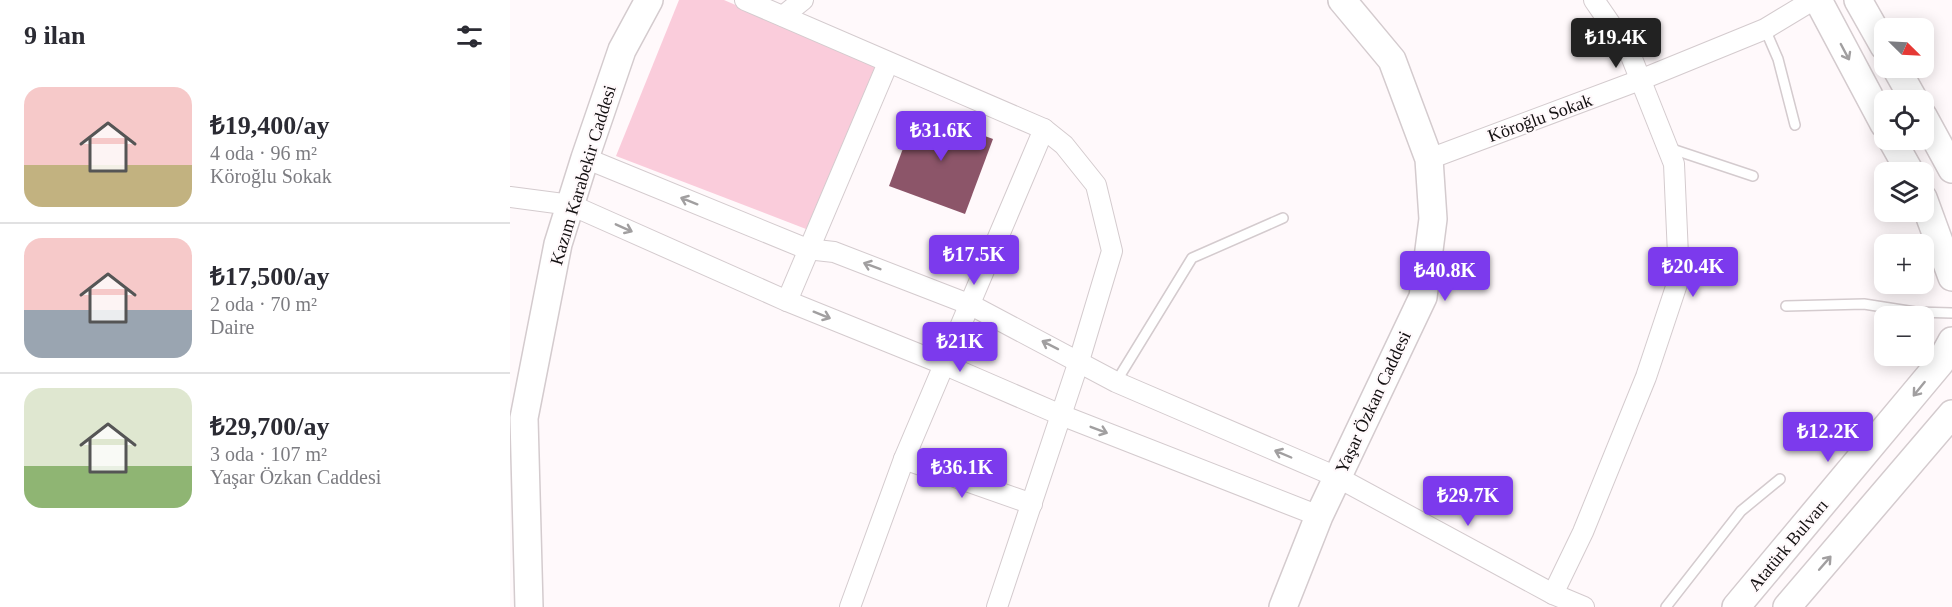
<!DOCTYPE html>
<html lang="tr">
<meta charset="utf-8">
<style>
body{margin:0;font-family:"Times New Roman",serif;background:#f2f2f3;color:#2b2b33;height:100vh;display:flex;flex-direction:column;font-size:22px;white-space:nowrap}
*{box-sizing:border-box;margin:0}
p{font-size:20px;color:#7c7c81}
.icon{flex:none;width:33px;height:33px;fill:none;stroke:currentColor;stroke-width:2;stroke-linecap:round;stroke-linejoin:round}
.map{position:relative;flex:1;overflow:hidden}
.drawer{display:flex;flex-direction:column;background:#fff;width:510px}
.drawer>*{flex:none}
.needle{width:39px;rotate:114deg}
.tools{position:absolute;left:1364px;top:18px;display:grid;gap:12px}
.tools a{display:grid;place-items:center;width:60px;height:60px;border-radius:12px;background:#fff;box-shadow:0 3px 15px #0003;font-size:30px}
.price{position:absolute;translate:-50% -51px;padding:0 14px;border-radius:6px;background:#7c3aed;color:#fff;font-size:20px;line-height:39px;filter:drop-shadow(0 2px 3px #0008)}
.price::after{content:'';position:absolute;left:50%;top:36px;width:18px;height:14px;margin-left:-9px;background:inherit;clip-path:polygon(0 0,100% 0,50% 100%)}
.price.selected{background:#222;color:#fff}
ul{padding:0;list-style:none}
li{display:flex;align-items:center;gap:18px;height:150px;padding:0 24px}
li+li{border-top:2px solid #e1e1e2}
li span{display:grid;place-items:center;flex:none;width:168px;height:120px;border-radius:18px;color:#555}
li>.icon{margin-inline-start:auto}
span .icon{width:72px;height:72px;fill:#fffc;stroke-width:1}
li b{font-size:26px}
h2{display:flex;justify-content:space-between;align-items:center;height:72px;padding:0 24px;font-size:26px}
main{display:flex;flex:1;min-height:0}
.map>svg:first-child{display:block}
.park{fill:#faccdb}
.building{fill:#8c5569}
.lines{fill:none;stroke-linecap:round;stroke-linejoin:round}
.lane-casing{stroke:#d4cbce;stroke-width:12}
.street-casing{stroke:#d4cbce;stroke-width:22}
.secondary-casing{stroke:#d4cbce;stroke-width:30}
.lane{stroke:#fff;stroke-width:9}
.street{stroke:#fff;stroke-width:20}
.secondary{stroke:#fff;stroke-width:27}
.oneway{stroke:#a19fa0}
.labels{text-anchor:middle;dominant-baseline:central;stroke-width:4.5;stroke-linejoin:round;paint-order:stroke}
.street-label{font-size:18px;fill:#131011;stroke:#fff9fb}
</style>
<main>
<section class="drawer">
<h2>9 ilan<svg class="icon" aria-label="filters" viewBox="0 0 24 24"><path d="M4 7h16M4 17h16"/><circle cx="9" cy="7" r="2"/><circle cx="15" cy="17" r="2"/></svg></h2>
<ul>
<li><span style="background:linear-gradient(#f6c9c9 65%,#c2b280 0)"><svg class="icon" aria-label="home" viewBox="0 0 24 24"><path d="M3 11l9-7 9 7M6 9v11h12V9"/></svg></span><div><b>₺19,400/ay</b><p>4 oda · 96 m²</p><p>Köroğlu Sokak</p></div></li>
<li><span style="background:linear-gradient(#f6c9c9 60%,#9aa5b1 0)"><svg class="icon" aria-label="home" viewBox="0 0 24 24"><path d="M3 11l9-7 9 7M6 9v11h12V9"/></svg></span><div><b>₺17,500/ay</b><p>2 oda · 70 m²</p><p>Daire</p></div></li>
<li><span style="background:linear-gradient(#dfe7d0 65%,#8fb573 0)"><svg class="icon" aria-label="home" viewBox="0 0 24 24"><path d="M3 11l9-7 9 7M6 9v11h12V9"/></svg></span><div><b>₺29,700/ay</b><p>3 oda · 107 m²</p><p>Yaşar Özkan Caddesi</p></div></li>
</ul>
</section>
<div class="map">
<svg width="1442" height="607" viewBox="0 0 1442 607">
<rect width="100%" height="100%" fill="#fff9fb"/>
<polygon class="park" points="169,0 214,0 368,66 296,229 106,156"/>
<polygon class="building" points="407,111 483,139 455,214 379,186"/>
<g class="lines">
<defs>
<g id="lane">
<polyline points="1255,29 1268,59 1285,125"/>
<polyline points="1159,148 1243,176"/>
<polyline points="1276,306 1354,304 1405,312 1442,313"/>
<polyline points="606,382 682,258 773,218"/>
<polyline points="1156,607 1231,511 1270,479"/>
</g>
<g id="street">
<polyline points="235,0 534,129 554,145 586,185 602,251 569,361 487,607"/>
<polyline points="273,16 293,0"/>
<polyline points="75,158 297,249 324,252 461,305 606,382 827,477 1043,594 1074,607"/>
<polyline points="919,159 1130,80 1255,29 1303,0"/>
<polyline points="0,197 61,205 277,301 433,364 551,415 809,516"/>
<polyline points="277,301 378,63"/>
<polyline points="394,459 522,504"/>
<polyline points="1043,594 1073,532 1136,377 1169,278 1164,164 1119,51 1084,0"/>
<polyline points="340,607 394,459 534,129"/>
</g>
<g id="secondary">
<polyline points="1308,0 1374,124"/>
<polyline points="1348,0 1374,46"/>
<polyline points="1386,68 1404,100"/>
<polyline points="1413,116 1442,169"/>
<polyline points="1382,140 1400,172"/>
<polyline points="1413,198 1442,277"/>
<polyline points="19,607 14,418 48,244 75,158 112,50 139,0"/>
<polyline points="773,607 809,516 913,297 923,219 919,159 882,60 832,0"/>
<polyline points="1226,607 1430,363 1442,341"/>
<polyline points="1277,607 1442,414"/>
</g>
</defs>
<use href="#lane" class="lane-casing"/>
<use href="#street" class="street-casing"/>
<use href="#secondary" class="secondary-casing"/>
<use href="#lane" class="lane"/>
<use href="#street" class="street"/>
<use href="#secondary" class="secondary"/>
</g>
<defs><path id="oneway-shaft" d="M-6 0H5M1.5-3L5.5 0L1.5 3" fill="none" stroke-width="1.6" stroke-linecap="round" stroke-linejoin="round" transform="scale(1.5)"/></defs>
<g class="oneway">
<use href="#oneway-shaft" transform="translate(1335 52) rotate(62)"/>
<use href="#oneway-shaft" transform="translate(179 201) rotate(-158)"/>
<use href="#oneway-shaft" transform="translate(114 228) rotate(24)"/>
<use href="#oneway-shaft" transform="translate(362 266) rotate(-159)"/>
<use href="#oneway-shaft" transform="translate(312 315) rotate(22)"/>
<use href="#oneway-shaft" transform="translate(540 345) rotate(-153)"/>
<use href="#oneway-shaft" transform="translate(1409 389) rotate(129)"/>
<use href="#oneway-shaft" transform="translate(589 430) rotate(21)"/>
<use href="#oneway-shaft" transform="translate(773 454) rotate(-157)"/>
<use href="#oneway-shaft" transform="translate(1315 563) rotate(-49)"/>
</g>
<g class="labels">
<g class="street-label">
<text transform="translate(1030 118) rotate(-20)">Köroğlu Sokak</text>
<text transform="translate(73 175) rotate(-73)">Kazım Karabekir Caddesi</text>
<text transform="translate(863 402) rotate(-65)">Yaşar Özkan Caddesi</text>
<text transform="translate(1278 545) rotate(-50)">Atatürk Bulvarı</text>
</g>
</g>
</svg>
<div class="tools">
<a><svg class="needle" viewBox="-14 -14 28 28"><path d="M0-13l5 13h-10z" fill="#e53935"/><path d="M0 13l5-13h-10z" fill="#7c7c81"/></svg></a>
<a><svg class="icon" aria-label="locate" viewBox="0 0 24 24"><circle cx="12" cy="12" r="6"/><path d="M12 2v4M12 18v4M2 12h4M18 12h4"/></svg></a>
<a><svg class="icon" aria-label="layers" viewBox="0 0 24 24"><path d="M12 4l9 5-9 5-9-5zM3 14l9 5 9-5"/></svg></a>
<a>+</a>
<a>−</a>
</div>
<b class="price selected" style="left:1106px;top:69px">₺19.4K</b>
<b class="price" style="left:431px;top:162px">₺31.6K</b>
<b class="price" style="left:464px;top:286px">₺17.5K</b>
<b class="price" style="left:1183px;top:298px">₺20.4K</b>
<b class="price" style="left:935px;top:302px">₺40.8K</b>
<b class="price" style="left:450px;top:373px">₺21K</b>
<b class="price" style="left:1318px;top:463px">₺12.2K</b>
<b class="price" style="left:452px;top:499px">₺36.1K</b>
<b class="price" style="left:958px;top:527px">₺29.7K</b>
</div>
</main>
